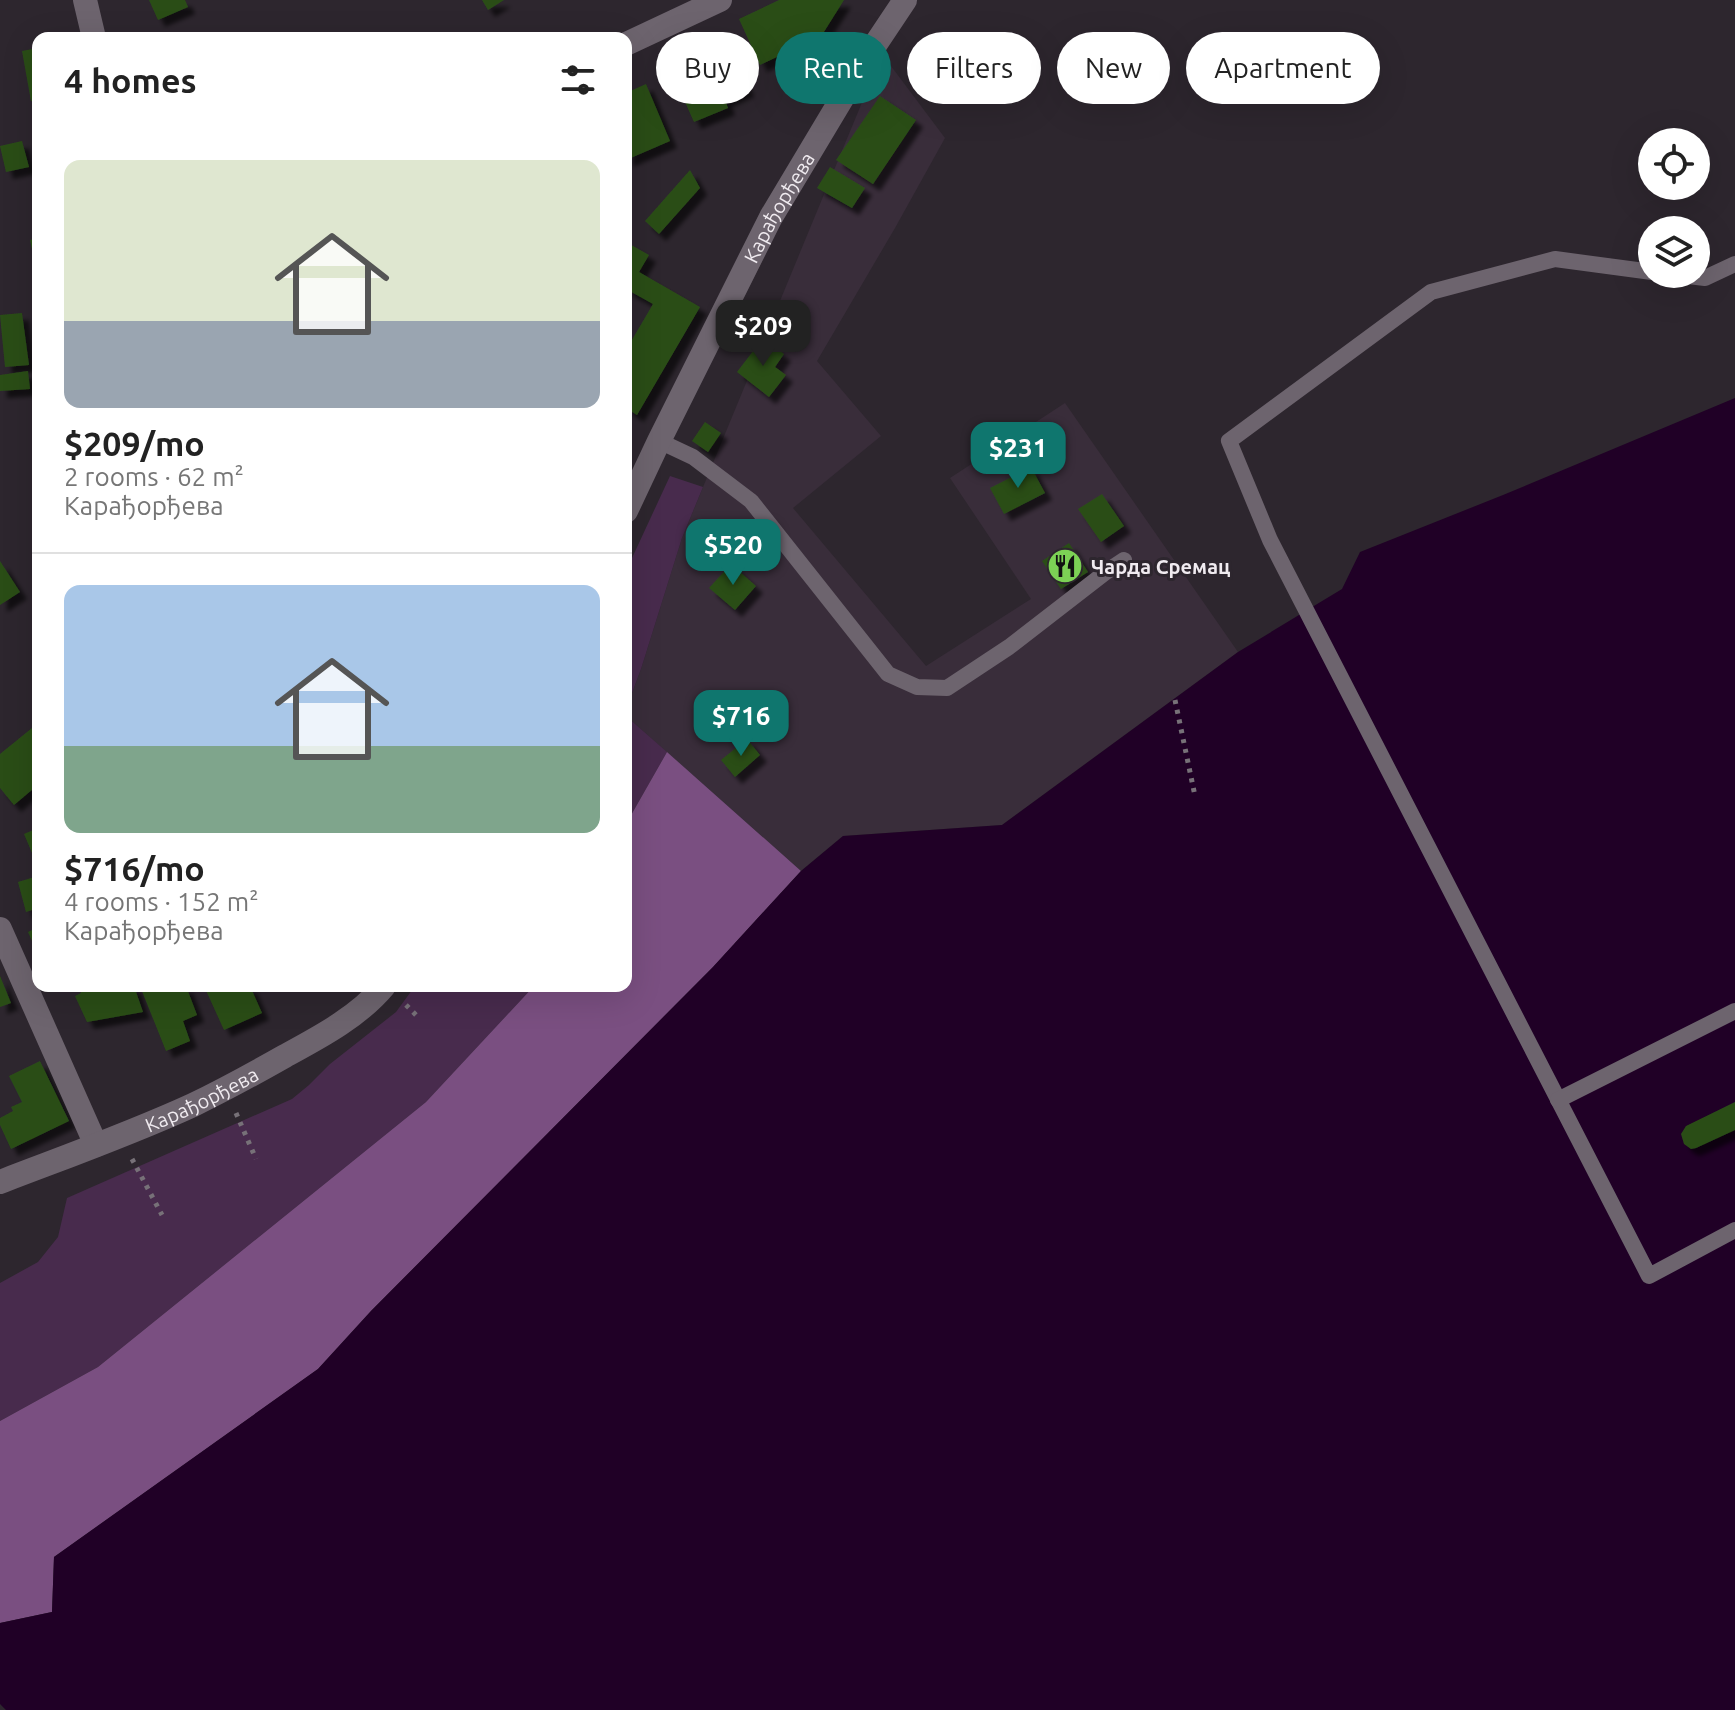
<!DOCTYPE html>
<meta charset="utf-8">
<style>
body{margin:0;font-family:Ubuntu,sans-serif;background:#f2f2f2;color:#222;height:100vh;display:flex;flex-direction:column;font-size:30px;white-space:nowrap}
*{box-sizing:border-box;margin:0}
p{font-size:26px;color:#767676}
.icon{flex:none;width:44px;height:44px;fill:none;stroke:currentColor;stroke-width:2;stroke-linecap:round;stroke-linejoin:round}
.map{position:relative;flex:1;overflow:hidden}
.side{position:absolute;left:32px;top:32px;width:600px;height:960px;display:flex;flex-direction:column;background:#fff;border-radius:16px;box-shadow:0 8px 32px #0002}
.side>*{flex:none}
.banner{position:absolute;left:656px;top:32px;width:760px;height:72px;display:flex;gap:16px}
.tools{position:absolute;left:1638px;top:128px;display:grid;gap:16px}
.tools a{display:grid;place-items:center;width:72px;height:72px;border-radius:50%;background:#fff;box-shadow:0 8px 32px #0002;font-size:40px}
.price{position:absolute;translate:-50% -68px;padding:0 18px;border-radius:16px;background:#0f766e;color:#fff;font-size:26px;line-height:52px;filter:drop-shadow(0 2px 4px #0008)}
.price::after{content:'';position:absolute;left:50%;top:48px;width:24px;height:18px;margin-left:-12px;background:inherit;clip-path:polygon(0 0,100% 0,50% 100%)}
.price.current{background:#222;color:#fff}
ul{padding:0;list-style:none}
li{display:grid;align-content:center;gap:16px;height:424px;padding:0 32px}
li+li{border-top:2px solid #e0e0e0}
li span{display:grid;place-items:center;height:248px;border-radius:16px;color:#555}
li>.icon{margin-inline-start:auto}
span .icon{width:144px;height:144px;fill:#fffc;stroke-width:1}
li b{font-size:34px}
h2{display:flex;justify-content:space-between;align-items:center;height:96px;padding:0 32px;font-size:34px}
.pill{padding:0 28px;border-radius:36px;background:#fff;box-shadow:0 8px 32px #0002;font-size:28px;line-height:72px}
.pill.current{background:#0f766e;color:#fff}
.map>svg:first-child{display:block}
.built{fill:#392d3a}
.green{fill:#482b4d}
.forest{fill:#7a4f81}
.water{fill:#200026}
.building{fill:#2a4e18;filter:url(#shadow)}
.lines{fill:none;stroke-linecap:round;stroke-linejoin:round}
.path{stroke:#777178;stroke-width:5;stroke-dasharray:4 6;stroke-linecap:butt}
.service{stroke:#6d646e;stroke-width:16}
.minor{stroke:#6d646e;stroke-width:24}
.secondary{stroke:#6d646e;stroke-width:24}
.labels{text-anchor:middle;dominant-baseline:central;stroke-width:6;stroke-linejoin:round;paint-order:stroke}
.street-label{font-size:20px;fill:#f0ebf0;stroke:#2d262e}
.poi-label{font-size:20px;font-weight:bold;fill:#f0ebf0;stroke:#2d262e;text-anchor:start}
</style>
<div class="map">
<svg width="1735" height="1710" viewBox="0 0 1735 1710">
<defs>
<filter id="shadow"><feDropShadow dx="7" dy="7" stdDeviation="2" flood-color="#0009"/></filter>
</defs>
<rect width="100%" height="100%" fill="#2d262e"/>
<polygon class="built" points="882,54 945,138 895,228 817,361 881,436 793,508 926,666 1031,599 950,478 1065,403 1238,652 1002,825 843,836 801,871 626,716 626,709 641,669 682,538"/>
<g class="green">
<polygon points="670,476 703,487 682,538 641,669 626,709 626,571"/>
<polygon points="626,716 667,752 626,824"/>
<polygon points="415,986 534,986 426,1102 98,1367 0,1421 0,1283 38,1262 58,1237 67,1198 292,1099 309,1085 330,1064 396,1012"/>
</g>
<polygon class="forest" points="667,752 801,871 713,967 371,1311 318,1369 54,1557 52,1612 0,1623 0,1421 98,1367 426,1102 534,986 626,986 626,824"/>
<polygon class="water" points="1735,398 1735,1710 6,1710 0,1704 0,1623 52,1612 54,1557 318,1369 371,1311 713,967 801,871 843,836 1002,825 1238,652 1342,589 1360,552 1503,495"/>
<g class="building">
<polygon points="149,0 185,0 188,7 158,20"/>
<polygon points="482,0 504,0 488,10"/>
<polygon points="779,0 844,0 793,81 781,55 760,65 739,19"/>
<polygon points="725,37 747,90 725,100 728,108 694,122 667,62"/>
<polygon points="38,48 38,100 31,101 22,51"/>
<polygon points="646,84 670,141 626,160 626,93"/>
<polygon points="880,96 916,120 873,184 836,160"/>
<polygon points="22,141 29,167 6,172 0,146"/>
<polygon points="830,167 865,188 852,208 817,188"/>
<polygon points="690,170 700,188 659,234 645,221"/>
<polygon points="38,238 38,273 37,273 30,240"/>
<polygon points="626,242 649,255 639,272 700,307 637,415 626,408 626,350 653,304 626,289"/>
<polygon points="22,313 29,365 5,367 0,315"/>
<polygon points="763,338 784,354 775,367 786,375 769,397 737,372"/>
<polygon points="28,371 30,389 0,391 0,375"/>
<polygon points="705,422 721,433 708,452 692,441"/>
<polygon points="1031,467 1045,493 1004,514 990,488"/>
<polygon points="1102,494 1124,526 1101,542 1078,509"/>
<polygon points="1069,543 1088,572 1061,589 1042,561"/>
<polygon points="0,561 20,592 0,605"/>
<polygon points="731,564 756,586 735,610 709,588"/>
<polygon points="32,728 38,735 38,795 33,789 14,805 0,788 0,754"/>
<polygon points="747,739 760,755 735,777 721,760"/>
<polygon points="38,828 38,867 24,834"/>
<polygon points="38,876 38,908 26,912 18,882"/>
<polygon points="38,927 38,954 28,932"/>
<polygon points="0,976 11,1003 0,1007"/>
<polygon points="78,986 134,986 143,1012 87,1022 75,996 81,993"/>
<polygon points="140,986 186,986 197,1015 183,1021 190,1041 166,1051"/>
<polygon points="204,986 250,986 262,1013 224,1030"/>
<polygon points="40,1061 69,1121 11,1149 0,1125 0,1118 13,1111 11,1107 22,1102 9,1076"/>
<polygon points="1735,1102 1735,1130 1696,1148 1691,1149 1684,1144 1681,1134 1686,1126"/>
</g>
<g class="lines">
<g class="path">
<polyline points="1175,700 1195,796"/>
<polyline points="406,1005 419,1018"/>
<polyline points="236,1113 256,1159"/>
<polyline points="132,1159 162,1215"/>
</g>
<g class="service">
<polyline points="1652,272 1555,259 1431,292 1229,441 1270,540 1649,1276 1735,1230"/>
<polyline points="1671,274 1705,278 1735,264"/>
<polyline points="659,441 693,457 751,501 888,674 917,687 947,688 1009,647 1106,572 1124,560"/>
<polyline points="1558,1100 1735,1011"/>
</g>
<g class="minor">
<polyline points="85,0 94,38"/>
<polyline points="626,44 720,0"/>
<polyline points="0,929 96,1145"/>
</g>
<g class="secondary">
<path id="s1" d="M626 511 659 441 771 217 865 60 905 0"/>
<path id="s2" d="M0 1182C65 1157 130 1134 193 1105 224 1090 255 1073 285 1056 320 1037 358 1017 384 986"/>
</g>
</g>
<defs>
<symbol id="restaurant-disc" viewBox="-11 -11 22 22"><circle r="9.5" fill="#7cd155" stroke="#2d262e"/><path d="M-5-6h1v4h1v-4h1v4h1v-4h1v5L-1.5 .5V6h-2V.5L-5-1ZM5-6V6H3V1.5H1.5Q1.5-4 5-6Z" fill="#111"/></symbol>
</defs>
<g fill-rule="evenodd">
<use href="#restaurant-disc" x="1045" y="546" width="40" height="40"/>
</g>
<g class="labels">
<g class="street-label">
<text stroke="none"><textPath href="#s1" startOffset="340">Карађорђева</textPath></text>
<text stroke="none"><textPath href="#s2" startOffset="218">Карађорђева</textPath></text>
</g>
<g class="poi-label">
<text x="1091" y="566">Чарда Сремац</text>
</g>
</g>
</svg>
<div class="tools">
<a><svg class="icon" aria-label="locate" viewBox="0 0 24 24"><circle cx="12" cy="12" r="6"/><path d="M12 2v4M12 18v4M2 12h4M18 12h4"/></svg></a>
<a><svg class="icon" aria-label="layers" viewBox="0 0 24 24"><path d="M12 4l9 5-9 5-9-5zM3 14l9 5 9-5"/></svg></a>
</div>
<b class="price current" style="left:763px;top:368px">$209</b>
<b class="price" style="left:1018px;top:490px">$231</b>
<b class="price" style="left:733px;top:587px">$520</b>
<b class="price" style="left:741px;top:758px">$716</b>
<div class="banner">
<a class="pill">Buy</a>
<a class="pill current">Rent</a>
<a class="pill">Filters</a>
<a class="pill">New</a>
<a class="pill">Apartment</a>
</div>
<section class="side">
<h2>4 homes<svg class="icon" aria-label="filters" viewBox="0 0 24 24"><path d="M4 7h16M4 17h16"/><circle cx="9" cy="7" r="2"/><circle cx="15" cy="17" r="2"/></svg></h2>
<ul>
<li><span style="background:linear-gradient(#dfe7d0 65%,#9aa5b1 0)"><svg class="icon" aria-label="home" viewBox="0 0 24 24"><path d="M3 11l9-7 9 7M6 9v11h12V9"/></svg></span><div><b>$209/mo</b><p>2 rooms · 62 m²</p><p>Карађорђева</p></div></li>
<li><span style="background:linear-gradient(#a9c7e8 65%,#7fa58c 0)"><svg class="icon" aria-label="home" viewBox="0 0 24 24"><path d="M3 11l9-7 9 7M6 9v11h12V9"/></svg></span><div><b>$716/mo</b><p>4 rooms · 152 m²</p><p>Карађорђева</p></div></li>
</ul>
</section>
</div>
